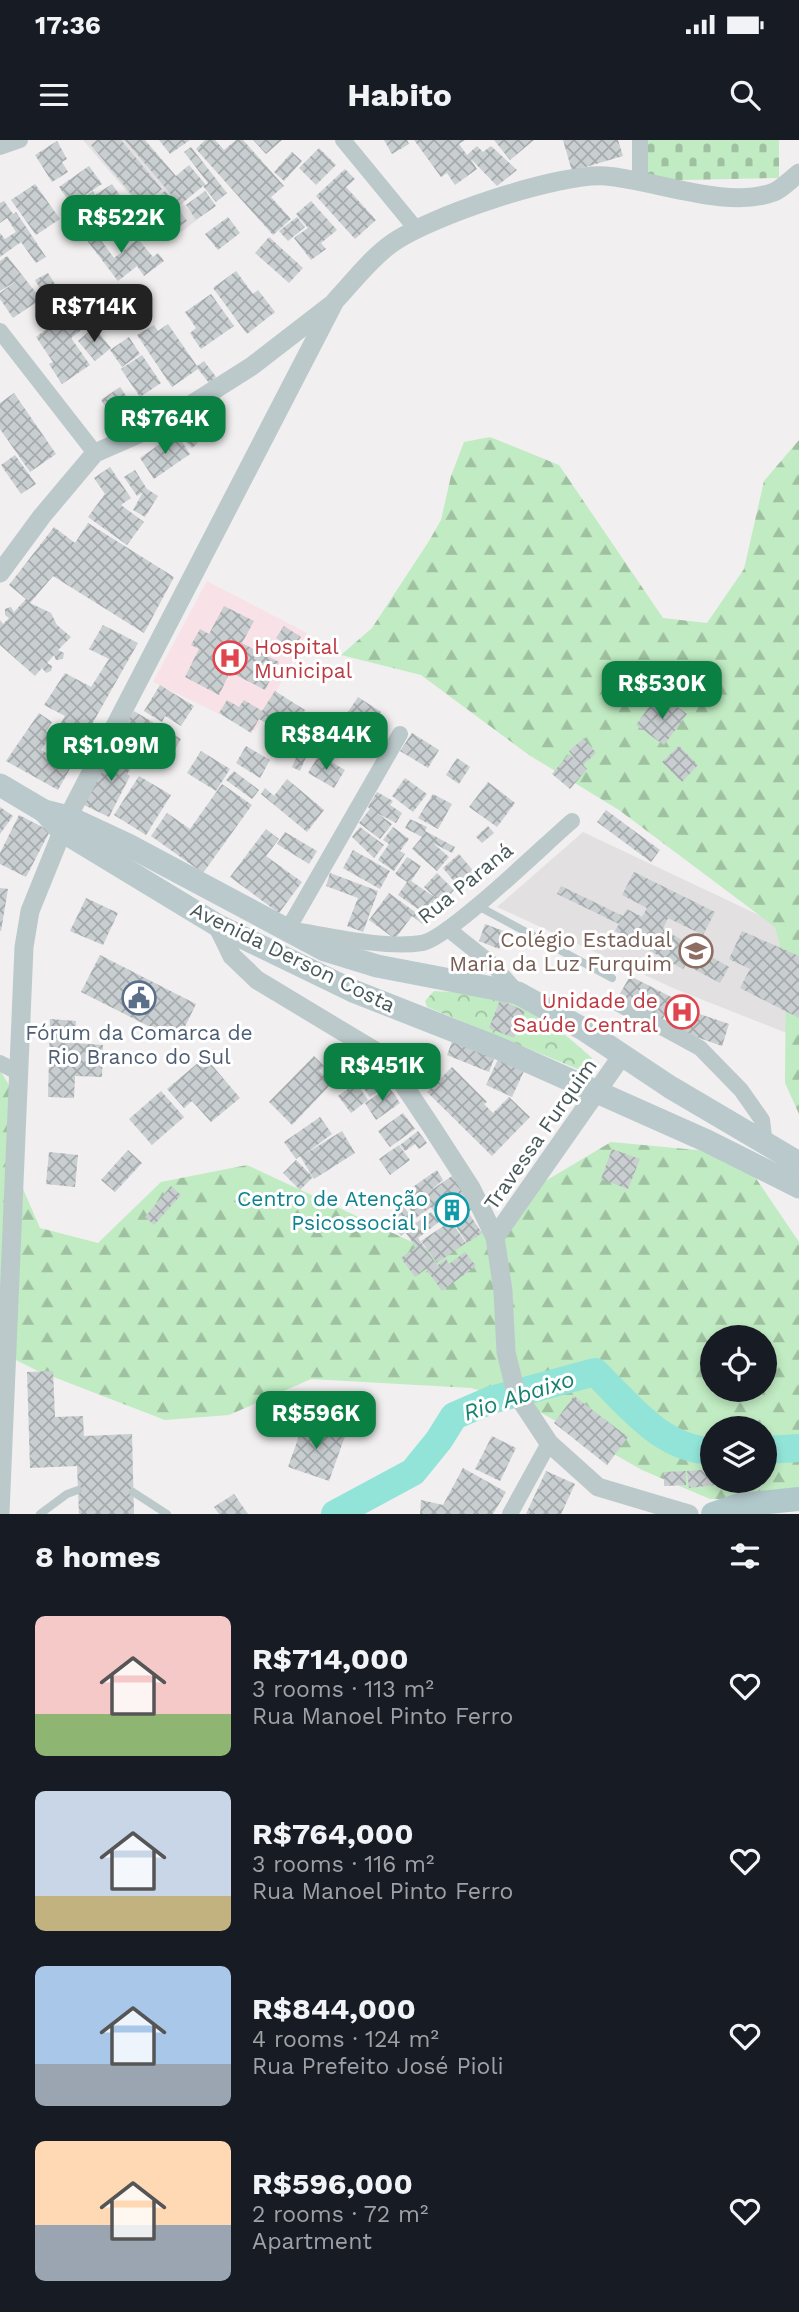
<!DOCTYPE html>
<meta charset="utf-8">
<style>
body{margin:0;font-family:"Work Sans",sans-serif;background:#20242c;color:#f1f3f6;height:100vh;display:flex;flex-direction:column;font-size:26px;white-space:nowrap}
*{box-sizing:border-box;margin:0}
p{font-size:23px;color:#9ea1a6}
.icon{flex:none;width:38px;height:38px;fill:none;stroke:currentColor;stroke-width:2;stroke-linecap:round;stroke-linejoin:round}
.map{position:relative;height:1374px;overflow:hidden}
.drawer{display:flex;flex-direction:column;background:#171b24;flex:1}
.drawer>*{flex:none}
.fabs{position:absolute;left:700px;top:1185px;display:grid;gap:14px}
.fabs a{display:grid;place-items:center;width:77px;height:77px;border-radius:50%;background:#171b24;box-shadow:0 4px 10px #0003;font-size:35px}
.price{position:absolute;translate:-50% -60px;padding:0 16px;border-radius:14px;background:#0b8043;color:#fff;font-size:23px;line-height:46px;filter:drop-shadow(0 2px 4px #0008)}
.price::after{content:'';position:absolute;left:50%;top:42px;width:21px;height:16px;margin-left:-10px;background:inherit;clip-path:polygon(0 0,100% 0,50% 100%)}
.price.selected{background:#222;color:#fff}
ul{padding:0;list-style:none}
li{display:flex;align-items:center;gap:21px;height:175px;padding:0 35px}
li span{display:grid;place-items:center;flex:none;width:196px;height:140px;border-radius:10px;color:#555}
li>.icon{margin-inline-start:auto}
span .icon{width:84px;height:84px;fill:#fffc;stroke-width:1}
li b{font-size:30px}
h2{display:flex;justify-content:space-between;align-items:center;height:84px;padding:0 35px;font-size:30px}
.status{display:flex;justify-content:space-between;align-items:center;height:49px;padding:0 35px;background:#171b24;direction:ltr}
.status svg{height:19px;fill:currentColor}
header{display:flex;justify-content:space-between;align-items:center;height:91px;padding:0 35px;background:#171b24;font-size:32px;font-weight:700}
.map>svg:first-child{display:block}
.education{fill:#e2e0e1}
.medical{fill:#f9e1e8}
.forest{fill:url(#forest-firs);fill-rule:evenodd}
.cemetery{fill:url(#cemetery-stones)}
.park{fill:url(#park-crowns)}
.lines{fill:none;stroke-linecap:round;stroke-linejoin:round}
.river{stroke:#92e4d8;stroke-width:28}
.building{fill:url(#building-cross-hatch)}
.service{stroke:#bcc9cb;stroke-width:8}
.minor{stroke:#bcc9cb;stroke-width:16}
.tertiary{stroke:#bcc9cb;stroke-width:19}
.secondary{stroke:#b9c9cc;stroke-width:23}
.primary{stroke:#b1c8cb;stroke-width:24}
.labels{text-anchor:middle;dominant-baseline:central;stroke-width:6;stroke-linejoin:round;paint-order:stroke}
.health-label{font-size:21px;fill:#be3a42;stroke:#fff;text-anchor:start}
.street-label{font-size:21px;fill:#48595b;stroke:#fff}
.education-label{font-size:21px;fill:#785e54;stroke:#fff;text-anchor:end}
.service-label{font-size:21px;fill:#4e5e75;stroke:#fff}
.culture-label{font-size:21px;fill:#0d838f;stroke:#fff;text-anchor:end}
.water-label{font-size:23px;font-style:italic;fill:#178271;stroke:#fff}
</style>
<div class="status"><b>17:36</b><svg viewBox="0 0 49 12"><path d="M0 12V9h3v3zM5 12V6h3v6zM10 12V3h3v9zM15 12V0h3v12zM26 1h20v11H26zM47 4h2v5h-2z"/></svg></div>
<header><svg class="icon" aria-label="menu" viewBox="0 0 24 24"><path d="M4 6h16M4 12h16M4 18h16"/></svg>Habito<svg class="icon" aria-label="search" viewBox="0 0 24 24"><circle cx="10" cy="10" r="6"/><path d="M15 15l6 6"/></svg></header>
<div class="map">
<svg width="799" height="1374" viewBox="0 0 799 1374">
<defs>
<pattern id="forest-firs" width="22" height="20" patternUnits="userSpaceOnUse" patternTransform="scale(1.75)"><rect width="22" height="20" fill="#c1ebc2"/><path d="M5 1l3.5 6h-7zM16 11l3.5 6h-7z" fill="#9fc1a1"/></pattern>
<pattern id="cemetery-stones" width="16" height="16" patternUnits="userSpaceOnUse" patternTransform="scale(1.75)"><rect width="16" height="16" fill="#c1ebc2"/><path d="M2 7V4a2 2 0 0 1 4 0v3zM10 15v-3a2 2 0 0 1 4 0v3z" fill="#9fc1a1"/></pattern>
<pattern id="park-crowns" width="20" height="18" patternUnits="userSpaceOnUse" patternTransform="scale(1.75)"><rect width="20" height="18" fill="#c1ebc2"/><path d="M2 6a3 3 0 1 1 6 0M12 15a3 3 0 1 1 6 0" fill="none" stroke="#9fc1a1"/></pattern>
<pattern id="building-cross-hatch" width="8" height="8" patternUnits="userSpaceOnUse" patternTransform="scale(1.75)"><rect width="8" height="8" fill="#c9ced0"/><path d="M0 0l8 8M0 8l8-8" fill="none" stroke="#a5aaac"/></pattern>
</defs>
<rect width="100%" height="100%" fill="#f1eff0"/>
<g class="education">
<polygon points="83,0 130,0 197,80 169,101"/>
<polygon points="583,692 799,794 799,898 673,848 497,767"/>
</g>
<polygon class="medical" points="207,441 307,493 255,591 153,542"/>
<g class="forest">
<polygon points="490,297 559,325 663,478 707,483 744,429 764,341 799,300 799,974 785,943 786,827 775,787 619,670 529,615 421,535 341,515 372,488 429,401 441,380 451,336 464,302"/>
<path d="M0 930 16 957 7 1012 40 1088 98 1103 161 1042 247 1025 425 1108H459L537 1046 611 1002 707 1011 755 1037 799 1102V1360L710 1359 642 1330 522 1262 471 1248 311 1239 229 1275 165 1280 38 1231 0 1212ZM712 1197H765V1250H712ZM712 1288H765V1340H712Z"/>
</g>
<polygon class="cemetery" points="639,0 779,0 779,38 640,41"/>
<path class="park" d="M434 851C453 852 475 853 494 857 531 865 565 894 592 918L590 930H580L427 867 425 861Z"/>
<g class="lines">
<g class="river">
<polyline points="765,1310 799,1308"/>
<path d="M335 1374 413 1332 439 1300 454 1276 491 1260 595 1232C629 1265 661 1309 712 1311"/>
</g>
</g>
<g class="building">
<polygon points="97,0 121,0 162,49 141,66 91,5"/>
<polygon points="125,0 145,0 176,36 189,25 206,45 208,43 184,12 191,7 227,53 216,62 203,46 180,65"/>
<polygon points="159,0 190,0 170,14"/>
<polygon points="205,0 215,0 224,10 236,0 243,0 284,46 271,57 291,79 273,95 196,9"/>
<polygon points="253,0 282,0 266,14"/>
<polygon points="384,0 407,0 409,4 392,14"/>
<polygon points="414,0 465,0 459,4 467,15 477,6 483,12 491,6 517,30 497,46 470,18 477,29 455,45 447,33 441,37"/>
<polygon points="494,0 534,0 510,20"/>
<polygon points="563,0 618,0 623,16 572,31"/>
<polygon points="57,1 67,19 62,22 68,32 52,42 35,15"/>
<polygon points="319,8 336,25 316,45 299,28"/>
<polygon points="292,12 302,21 284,41 274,32"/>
<polygon points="89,26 102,44 71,64 59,47"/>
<polygon points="345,29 355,39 346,47 376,80 355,99 316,56"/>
<polygon points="35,44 60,79 36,95 11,60"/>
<polygon points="112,44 135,77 117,90 101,68 88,77 77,62 93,51 95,55"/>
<polygon points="165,51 187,81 166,96 145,66"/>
<polygon points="205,51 216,66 196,80 186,65"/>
<polygon points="4,61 13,74 16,72 46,117 36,123 21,102 0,117 0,93 5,99 16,92 7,78 0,83 0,63"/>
<polygon points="311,61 337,90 321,103 326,109 311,120 294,98 308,88 296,74"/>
<polygon points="228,77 240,93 218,110 205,94"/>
<polygon points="297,77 305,87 288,101 279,91"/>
<polygon points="85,79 114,118 138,99 153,117 158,113 164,121 144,136 137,126 118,141 76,86"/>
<polygon points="269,97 303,128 289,143 255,113"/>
<polygon points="7,116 41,159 13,178 0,159 0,153 16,141 0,151 0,121"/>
<polygon points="236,131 253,154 258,150 275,172 247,194 213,148"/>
<polygon points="48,133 58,149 45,157 35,140"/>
<polygon points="211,154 234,186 201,209 190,193 196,188 185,172"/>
<polygon points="80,163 93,181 71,198 90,225 62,244 49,224 53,222 36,197"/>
<polygon points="168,184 197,226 204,221 216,237 209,243 198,229 172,247 137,195 154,185 158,191"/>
<polygon points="94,187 111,208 95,221 78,201"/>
<polygon points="129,197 140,214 122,227 110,210"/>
<polygon points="142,215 161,243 140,257 121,229"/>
<polygon points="120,247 137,272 118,285 101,260"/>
<polygon points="14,253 56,314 30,332 0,289 0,263"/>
<polygon points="186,289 198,303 192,308 180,294"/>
<polygon points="176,293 190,314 154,339 140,318"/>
<polygon points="15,315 36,344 21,354 1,325"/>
<polygon points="110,327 131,358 121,365 144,382 127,405 88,377 105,354 94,338"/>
<polygon points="135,330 147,349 158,356 145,377 133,370 143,352 137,356 124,337"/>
<polygon points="88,383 174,437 144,493 53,436 30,463 51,473 57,485 71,497 58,510 64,513 63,519 56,520 54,515 47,523 52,526 51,531 46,533 42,528 35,536 0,505 0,480 3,484 9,478 5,475 5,469 11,467 14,472 26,459 9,445 54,387 75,403"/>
<polygon points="224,466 254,481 242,503 279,522 265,550 230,532 219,555 185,537 199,509 191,505 200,489 209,494"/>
<polygon points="103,485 138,503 79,607 55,593 65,576 44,565 65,533 91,547 109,519 89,509"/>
<polygon points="284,486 301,497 292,509 276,498"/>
<polygon points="160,545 194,566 181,586 165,576 162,582 144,571"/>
<polygon points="275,551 305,570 288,597 259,579 251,593 219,573 227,560 239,567 244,560 262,571"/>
<polygon points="358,557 381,572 367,593 344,578"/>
<polygon points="668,560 687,574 664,605 636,585 651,564 660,571"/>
<polygon points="134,571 181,599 169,619 158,612 155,618 118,596"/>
<polygon points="39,573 52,582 46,592 51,595 41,610 71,627 58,650 6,621"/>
<polygon points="314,586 326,593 319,606 307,599"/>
<polygon points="341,589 360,601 351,616 332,604"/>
<polygon points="412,593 439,610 428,628 400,611"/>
<polygon points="584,598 596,613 583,625 587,629 570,649 552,634 569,614 575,619 569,611"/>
<polygon points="115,606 136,621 127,634 130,636 109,677 84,665"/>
<polygon points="246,606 270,620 260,638 236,623"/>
<polygon points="679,606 698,625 682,642 662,622"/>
<polygon points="201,611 230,629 216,651 187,633"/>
<polygon points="299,611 307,615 300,631 292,627"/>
<polygon points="319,615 345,630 334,648 308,633"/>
<polygon points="457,618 470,627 459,644 446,635"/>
<polygon points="234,631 259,650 252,659 226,640"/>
<polygon points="139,636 171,655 146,695 114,675"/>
<polygon points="405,638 427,654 413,672 392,656"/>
<polygon points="287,639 324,670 307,692 261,654 265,648 274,656"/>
<polygon points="488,642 515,663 497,687 469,667"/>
<polygon points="222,644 252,665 203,733 151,696 167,673 190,689"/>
<polygon points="377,652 393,661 390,665 402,673 396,683 377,673 392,684 380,699 359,683 370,669 368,667"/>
<polygon points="433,654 452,664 438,689 418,678"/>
<polygon points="0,667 13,676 0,694"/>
<polygon points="606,670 660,710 651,722 597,682"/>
<polygon points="19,675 50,691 26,737 0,724 0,713"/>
<polygon points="410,679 427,687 425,691 455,707 452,713 433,703 449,717 437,731 412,709 422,697 405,688"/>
<polygon points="488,686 494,693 482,703 476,697"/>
<polygon points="360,687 384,705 374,718 352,697"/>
<polygon points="393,687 409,699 400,711 405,714 394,731 378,720 389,704 383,700"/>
<polygon points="266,689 279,699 266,716 302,742 279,773 230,737"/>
<polygon points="285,692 317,711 309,724 277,704"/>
<polygon points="353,710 390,731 380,749 343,728"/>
<polygon points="459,714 477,735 460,749 443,728"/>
<polygon points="407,717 421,726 411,741 436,758 424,747 437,733 454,750 424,785 412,776 395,799 369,780 389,753 415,772 418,769 398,755 407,742 395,734"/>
<polygon points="634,732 715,772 703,795 668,778 663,789 729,827 720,843 686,825 683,829 670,822 615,791 619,784 557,754 561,746 623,776 627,769 642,777 647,768 622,755"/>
<polygon points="330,733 378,751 363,792 347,786 358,758 326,746"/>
<polygon points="0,748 8,749 1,791 0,791"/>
<polygon points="86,758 118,773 103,805 70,791"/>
<polygon points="485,784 506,792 499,809 479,801"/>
<polygon points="742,791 799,816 799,878 740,848 750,829 729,819"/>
<polygon points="100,815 196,864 178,901 81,852"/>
<polygon points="630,836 687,865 685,869 729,884 722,906 668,887 673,874 667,871 661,882 617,859"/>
<polygon points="500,860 525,871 514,898 489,888"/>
<polygon points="50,879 76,881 75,903 103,905 102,937 75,936 74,958 48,957"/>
<polygon points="453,899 495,916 489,932 447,915"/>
<polygon points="314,916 324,926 319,931 332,943 292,985 269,962"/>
<polygon points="205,917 240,958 211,982 192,961 184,968 167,949"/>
<polygon points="499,917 525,929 512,957 486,945"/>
<polygon points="368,925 384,947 370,957 354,935"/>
<polygon points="452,927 487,962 484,964 493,973 509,957 530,977 492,1016 427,952"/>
<polygon points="356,943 368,960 351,973 338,956"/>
<polygon points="389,947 400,963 376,980 365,963"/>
<polygon points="161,951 184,977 152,1005 129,979"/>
<polygon points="403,973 415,989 390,1007 378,991"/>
<polygon points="320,977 332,994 305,1014 342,991 355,1013 314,1039 300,1016 296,1019 284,1002"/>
<polygon points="418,991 427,1003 419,1009 415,1004 405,1011 400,1005"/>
<polygon points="399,1005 410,1020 390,1035 379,1019"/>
<polygon points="612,1009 640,1019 628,1049 601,1039"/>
<polygon points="128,1010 142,1023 115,1052 101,1040"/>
<polygon points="49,1012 78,1015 75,1047 46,1044"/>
<polygon points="296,1020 313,1037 300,1050 283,1033"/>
<polygon points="437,1030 443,1040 430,1051 452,1036 474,1068 468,1072 482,1093 467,1103 448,1074 439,1079 431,1067 416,1078 400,1056"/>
<polygon points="171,1046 181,1055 154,1085 145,1077"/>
<polygon points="404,1067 416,1083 431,1072 439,1082 418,1098 440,1129 438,1125 446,1119 449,1124 465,1112 476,1126 442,1151 426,1129 415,1137 401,1118 416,1107 405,1092 401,1096 388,1078"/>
<polygon points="451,1081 466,1103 437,1123 421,1101"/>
<polygon points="53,1231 55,1277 83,1276 84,1296 132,1294 134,1374 79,1374 77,1326 30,1328 27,1232"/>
<polygon points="574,1256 628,1297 607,1325 554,1283"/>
<polygon points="304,1282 345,1296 329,1341 288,1327"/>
<polygon points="492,1296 516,1308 500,1341 475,1329"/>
<polygon points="463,1328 506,1352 493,1374 420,1374 421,1360 443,1365"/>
<polygon points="712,1329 712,1340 723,1340 724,1344 689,1348 687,1331"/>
<polygon points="546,1331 575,1344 561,1374 526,1374"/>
<polygon points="686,1331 686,1345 664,1346 664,1332"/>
<polygon points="234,1354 248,1374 219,1374 214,1367"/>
</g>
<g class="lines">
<g class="service">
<polyline points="476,765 612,838"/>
<polyline points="133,1352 167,1374"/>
<polyline points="40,1374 67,1354 78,1350"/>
</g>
<g class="minor">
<polyline points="343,0 417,90"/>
<polyline points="0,7 20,0"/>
<polyline points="640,41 640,0"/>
<polyline points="0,191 95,313"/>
<path d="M400 594 288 789C327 795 383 809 422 803 448 799 546 703 572 681"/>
<polyline points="448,789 493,825 518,853"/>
<polyline points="619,864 700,908 741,950 762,980 765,1005"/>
<polyline points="0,923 19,933"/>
<polyline points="510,1374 549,1303"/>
</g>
<g class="tertiary">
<polyline points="0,433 42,376 95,313 159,285 252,226 331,165"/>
<polyline points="217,785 232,816 257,840 375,911 403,944 431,986 471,1048 495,1097 503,1151 506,1212 516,1253 549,1303 598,1347 689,1374"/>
<polyline points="495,1097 621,917"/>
<path d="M0 1373 24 807 30 771 68 677 335 161C353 142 369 120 391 104 427 77 561 32 606 36 654 40 728 70 774 52 783 48 791 39 799 33"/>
</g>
<g class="secondary">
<polyline points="0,645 44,671 68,677 128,705 325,810 377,826 518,853 583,889 670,947 799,1023"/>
<polyline points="44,671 62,691 217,785 353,851 498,908 707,1001 799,1047"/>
</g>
<polyline class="primary" points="713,1374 739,1365 799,1359"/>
</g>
<defs>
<symbol id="hospital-ring" viewBox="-11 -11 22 22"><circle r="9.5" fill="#fff" stroke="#e0444e" stroke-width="1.5"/><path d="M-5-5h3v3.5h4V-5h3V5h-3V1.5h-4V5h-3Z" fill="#e0444e"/></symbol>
<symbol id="school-ring" viewBox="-11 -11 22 22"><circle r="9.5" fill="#fff" stroke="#8d6e63" stroke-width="1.5"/><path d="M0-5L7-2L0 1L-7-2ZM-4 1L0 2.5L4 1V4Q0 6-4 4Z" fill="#8d6e63"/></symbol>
<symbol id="civic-ring" viewBox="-11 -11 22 22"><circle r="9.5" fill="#fff" stroke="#5c6f8a" stroke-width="1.5"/><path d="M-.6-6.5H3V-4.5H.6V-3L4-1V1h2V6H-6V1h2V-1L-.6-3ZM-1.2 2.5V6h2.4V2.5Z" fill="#5c6f8a"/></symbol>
<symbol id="building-ring" viewBox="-11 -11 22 22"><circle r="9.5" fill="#fff" stroke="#0f9aa8" stroke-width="1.5"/><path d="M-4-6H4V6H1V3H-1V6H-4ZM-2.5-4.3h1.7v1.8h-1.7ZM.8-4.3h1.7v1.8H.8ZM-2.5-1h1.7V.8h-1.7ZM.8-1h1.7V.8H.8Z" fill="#0f9aa8"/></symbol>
</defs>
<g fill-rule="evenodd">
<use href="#hospital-ring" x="211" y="499" width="38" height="38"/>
<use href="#school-ring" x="677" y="792" width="38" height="38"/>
<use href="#civic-ring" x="120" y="839" width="38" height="38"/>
<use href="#hospital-ring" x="663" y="853" width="38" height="38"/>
<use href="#building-ring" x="433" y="1051" width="38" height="38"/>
</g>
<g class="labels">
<g class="health-label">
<text x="254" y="506">Hospital<tspan x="254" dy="24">Municipal</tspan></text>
<text x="658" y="860" text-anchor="end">Unidade de<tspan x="658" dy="24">Saúde Central</tspan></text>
</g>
<g class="street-label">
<text transform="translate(465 743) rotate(-39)">Rua Paraná</text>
<text transform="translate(293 817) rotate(26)">Avenida Derson Costa</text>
<text transform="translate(540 994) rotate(-55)">Travessa Furquim</text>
</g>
<g class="education-label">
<text x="672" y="799">Colégio Estadual<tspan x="672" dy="24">Maria da Luz Furquim</tspan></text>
</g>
<g class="service-label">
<text x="139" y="892">Fórum da Comarca de<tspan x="139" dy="24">Rio Branco do Sul</tspan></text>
</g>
<g class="culture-label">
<text x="428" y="1058">Centro de Atenção<tspan x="428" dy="24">Psicossocial I</tspan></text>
</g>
<g class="water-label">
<text transform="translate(519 1256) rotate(-18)">Rio Abaixo</text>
</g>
</g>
</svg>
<div class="fabs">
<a><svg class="icon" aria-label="locate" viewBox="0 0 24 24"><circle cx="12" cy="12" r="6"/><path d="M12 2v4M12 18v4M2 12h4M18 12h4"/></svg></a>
<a><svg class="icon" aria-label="layers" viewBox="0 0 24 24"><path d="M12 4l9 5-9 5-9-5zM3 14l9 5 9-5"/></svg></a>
</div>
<b class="price" style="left:121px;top:115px">R$522K</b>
<b class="price selected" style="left:94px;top:204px">R$714K</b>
<b class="price" style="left:165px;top:316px">R$764K</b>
<b class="price" style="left:662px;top:581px">R$530K</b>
<b class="price" style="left:326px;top:632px">R$844K</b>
<b class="price" style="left:111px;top:643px">R$1.09M</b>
<b class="price" style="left:382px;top:963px">R$451K</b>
<b class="price" style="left:316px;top:1311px">R$596K</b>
</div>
<section class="drawer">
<h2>8 homes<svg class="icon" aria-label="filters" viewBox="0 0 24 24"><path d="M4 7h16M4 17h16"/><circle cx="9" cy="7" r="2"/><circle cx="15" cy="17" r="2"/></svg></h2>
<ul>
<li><span style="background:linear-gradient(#f6c9c9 70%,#8fb573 0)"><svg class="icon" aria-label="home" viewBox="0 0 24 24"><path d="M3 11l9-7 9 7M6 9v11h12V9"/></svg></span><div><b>R$714,000</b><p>3 rooms · 113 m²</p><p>Rua Manoel Pinto Ferro</p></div><svg class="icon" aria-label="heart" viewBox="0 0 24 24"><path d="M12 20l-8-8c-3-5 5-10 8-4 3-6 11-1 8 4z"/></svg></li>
<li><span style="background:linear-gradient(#c9d6e8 75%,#c2b280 0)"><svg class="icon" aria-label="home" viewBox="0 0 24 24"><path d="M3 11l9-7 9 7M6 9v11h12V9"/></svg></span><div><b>R$764,000</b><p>3 rooms · 116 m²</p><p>Rua Manoel Pinto Ferro</p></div><svg class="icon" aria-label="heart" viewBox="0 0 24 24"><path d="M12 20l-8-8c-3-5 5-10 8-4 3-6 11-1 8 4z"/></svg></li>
<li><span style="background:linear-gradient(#a9c7e8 70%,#9aa5b1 0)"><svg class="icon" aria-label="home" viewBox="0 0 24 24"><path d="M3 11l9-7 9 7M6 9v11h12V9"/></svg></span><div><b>R$844,000</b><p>4 rooms · 124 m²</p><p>Rua Prefeito José Pioli</p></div><svg class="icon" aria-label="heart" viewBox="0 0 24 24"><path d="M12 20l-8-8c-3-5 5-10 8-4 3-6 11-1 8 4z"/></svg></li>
<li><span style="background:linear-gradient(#ffd9b3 60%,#9aa5b1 0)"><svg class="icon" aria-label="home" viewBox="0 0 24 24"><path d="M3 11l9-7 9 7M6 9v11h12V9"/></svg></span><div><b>R$596,000</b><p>2 rooms · 72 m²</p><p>Apartment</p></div><svg class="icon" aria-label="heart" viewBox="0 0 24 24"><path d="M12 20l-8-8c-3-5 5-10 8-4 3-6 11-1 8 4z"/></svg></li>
</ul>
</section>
